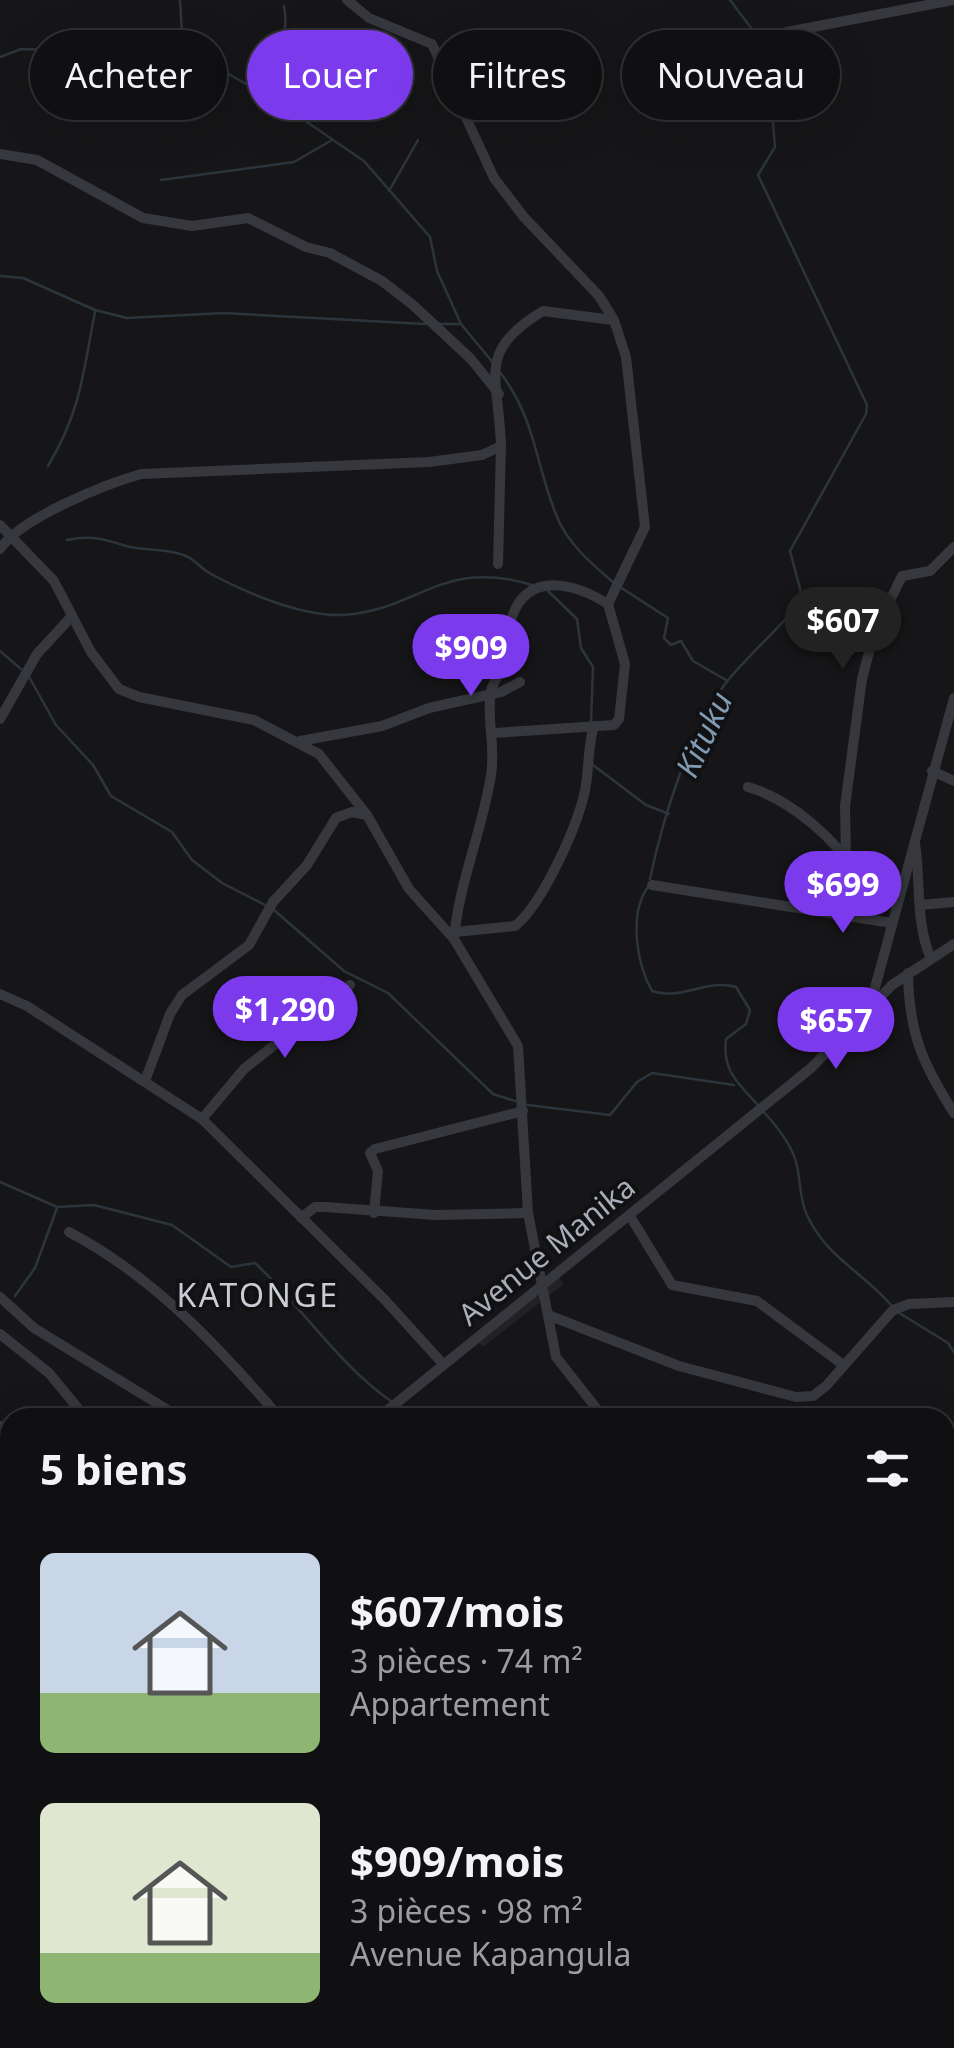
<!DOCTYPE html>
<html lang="fr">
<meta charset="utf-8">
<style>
body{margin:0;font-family:"Noto Sans",sans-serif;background:#1e1e20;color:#f1f3f6;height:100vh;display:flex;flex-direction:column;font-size:38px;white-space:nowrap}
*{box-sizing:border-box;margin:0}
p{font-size:32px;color:#9c9d9f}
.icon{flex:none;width:55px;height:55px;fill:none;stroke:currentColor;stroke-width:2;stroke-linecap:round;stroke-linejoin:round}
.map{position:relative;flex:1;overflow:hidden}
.details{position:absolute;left:0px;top:1408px;width:955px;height:642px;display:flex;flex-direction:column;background:#101012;border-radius:30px 30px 0 0;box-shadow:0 10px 40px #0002,0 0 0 2px #303032}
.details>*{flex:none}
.banner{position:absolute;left:30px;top:30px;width:895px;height:90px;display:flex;gap:20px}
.price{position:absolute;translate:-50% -85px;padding:0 22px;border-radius:35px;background:#7c3aed;color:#fff;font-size:32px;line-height:65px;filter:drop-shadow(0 2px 5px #0008)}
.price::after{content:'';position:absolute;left:50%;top:60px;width:30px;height:22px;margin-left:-15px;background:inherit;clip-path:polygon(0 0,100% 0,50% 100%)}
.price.current{background:#222;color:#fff}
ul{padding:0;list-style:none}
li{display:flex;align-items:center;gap:30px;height:250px;padding:0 40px}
li span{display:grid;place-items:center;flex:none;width:280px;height:200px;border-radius:15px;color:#555}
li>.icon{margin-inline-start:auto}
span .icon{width:120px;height:120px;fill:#fffc;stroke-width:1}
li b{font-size:42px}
h2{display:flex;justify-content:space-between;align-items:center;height:120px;padding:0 40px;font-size:42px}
.tag{padding:0 35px;border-radius:45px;background:#101012;box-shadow:0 10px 40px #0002,0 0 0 2px #303032;font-size:35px;line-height:90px}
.tag.current{background:#7c3aed;color:#fff}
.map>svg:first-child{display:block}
.built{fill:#222225}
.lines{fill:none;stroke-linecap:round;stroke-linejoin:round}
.stream{stroke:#2c353c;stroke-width:2.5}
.minor{stroke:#37383d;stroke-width:10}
.labels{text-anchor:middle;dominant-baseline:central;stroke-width:8;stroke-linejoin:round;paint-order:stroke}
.street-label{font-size:30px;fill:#a8adb8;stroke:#111113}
.water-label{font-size:32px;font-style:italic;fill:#7f9bb3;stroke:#111113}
.neighbourhood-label{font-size:32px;letter-spacing:2.5px;fill:#c9ccd4;stroke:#111113}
</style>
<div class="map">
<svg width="954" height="2048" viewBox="0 0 954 2048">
<rect width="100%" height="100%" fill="#161618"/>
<polygon class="built" points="558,1277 564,1284 483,1347 477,1340"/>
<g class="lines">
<g class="stream">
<polyline points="180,0 183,53"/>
<polyline points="0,57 21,49 53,50 102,41 140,44 227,73 279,103 364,161 430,237 437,271 461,324 494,364"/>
<path d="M278 100C268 65 291 42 284 6"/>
<polyline points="161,180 294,162 332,140"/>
<polyline points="389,191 418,140"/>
<polyline points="0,276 23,278 95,310 127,318 224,313 425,324"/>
<polyline points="438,324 460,324"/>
<path d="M499 371C536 418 535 464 557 517 568 544 592 564 614 583"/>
<path d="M48 466C81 411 83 373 95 312"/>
<path d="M67 540C92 535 103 539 126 546 145 551 168 548 186 556 195 560 202 569 211 574 247 593 300 616 341 615 417 612 441 557 532 585"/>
<polyline points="620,587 668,618 664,638 671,645 681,641 693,661 726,680"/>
<polyline points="548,591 577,619 581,648 593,667 591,722"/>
<polyline points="0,651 21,669"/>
<polyline points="28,675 56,725 93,765 111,796 172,832 192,860 222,883 267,906"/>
<polyline points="593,765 646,805 669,814"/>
<path d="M650 879C662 821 691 725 729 679 752 652 779 628 803 600L790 551 866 414 867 405 758 175 775 147 767 49 730 0"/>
<path d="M648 887C629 913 636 963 652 991 681 1001 708 978 736 987L750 1010 746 1024 726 1039C722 1071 738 1083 757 1104"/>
<polyline points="274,910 344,971 388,993 493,1094 515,1101"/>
<polyline points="528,1105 610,1115 637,1082 652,1073 734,1085"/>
<path d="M762 1110C775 1124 791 1143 796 1162 801 1179 799 1199 807 1215 825 1256 864 1273 891 1305"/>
<path d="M0 1182 57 1207 94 1205 172 1225 231 1267 255 1263C303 1308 338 1364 392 1402"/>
<polyline points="15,1296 35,1268 57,1208"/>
<polyline points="896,1311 948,1343 954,1352"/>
<polyline points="399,1406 412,1418"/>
<polyline points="0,1616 9,1613"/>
<polyline points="0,1825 10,1818"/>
<polyline points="945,1869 954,1872"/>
<polyline points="503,2048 504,2040"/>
</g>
<g class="minor">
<polyline points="347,0 369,18 432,44 494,178 523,216 599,296 614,320 626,357 645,527 608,604 625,664 619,719 614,725 494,733"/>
<polyline points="782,33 953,0"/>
<polyline points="0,154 37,160 143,218 192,226 248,218 306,247 330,253 382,281 413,305 471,359 499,394"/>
<polyline points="0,525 54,581 91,652 119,689 139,697 254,720 319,754 367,815 409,889 454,939 518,1046 528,1213 556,1357 604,1418"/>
<path d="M0 549C21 518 103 485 141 474L429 462 482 455 501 446C499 376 475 352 543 311L613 320"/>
<polyline points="498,564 501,446"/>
<polyline points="0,719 37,654 72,616"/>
<polyline points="300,741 382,726 429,708 501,692 520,682"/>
<polyline points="932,771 954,781"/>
<path d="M748 787C792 800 837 840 860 879L902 885"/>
<path d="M915 843C921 882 915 922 931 959"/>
<polyline points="846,856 845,806 862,679 874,633 902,576 930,571 954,547"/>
<polyline points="652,885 892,923"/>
<polyline points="920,905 954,902"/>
<path d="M455 932 515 926C542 905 582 819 586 784 589 765 588 749 593 729"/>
<path d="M454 939C459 882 482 832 491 775 496 747 486 717 491 691 493 680 502 673 504 663 508 648 506 632 512 617 528 570 576 584 608 604"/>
<path d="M908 973C909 1033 922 1063 954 1113"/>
<polyline points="0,994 27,1006 202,1119 385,1300 443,1364"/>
<polyline points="870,1006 954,698"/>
<polyline points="145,1081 170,1014 182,995 249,945 273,902 307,865 336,818 352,812 367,815"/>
<polyline points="202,1119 244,1069 350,985"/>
<polyline points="374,1213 378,1171 370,1153 375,1149 523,1111"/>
<polyline points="630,1216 672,1285 757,1301 842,1364"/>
<polyline points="301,1218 315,1207 325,1207 436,1215 528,1213"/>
<path d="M69 1232C153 1276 218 1346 280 1418"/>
<polyline points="0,1297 34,1328 181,1418"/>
<polyline points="548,1315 679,1366 796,1397 813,1396 826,1386 893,1310 909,1304 954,1302"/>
<polyline points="0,1334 49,1373 86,1418"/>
<polyline points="378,1418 811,1068 892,985 954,944"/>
<polyline points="0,1426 10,1430"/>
<polyline points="0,1554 10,1551"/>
<polyline points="0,1685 10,1680"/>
<polyline points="945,1782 954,1776"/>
<polyline points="945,1875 954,1878"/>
<polyline points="0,1881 10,1884"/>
<polyline points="0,1950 10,1952"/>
<polyline points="293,2040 294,2048"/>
<polyline points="856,2040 864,2048"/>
<polyline points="107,2048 108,2040"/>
<polyline points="394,2048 395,2040"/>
<path d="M411 2048C439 2037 462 2048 488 2040"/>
<polyline points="650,2048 651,2040"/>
<polyline points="789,2048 797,2040"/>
</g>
</g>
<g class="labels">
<g class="street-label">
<text transform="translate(546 1250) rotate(-39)">Avenue Manika</text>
</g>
<g class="water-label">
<text transform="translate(703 734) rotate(-65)">Kituku</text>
</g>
<g class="neighbourhood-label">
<text x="258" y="1294">KATONGE</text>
</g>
</g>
</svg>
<b class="price current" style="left:843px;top:672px">$607</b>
<b class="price" style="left:471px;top:699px">$909</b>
<b class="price" style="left:843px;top:936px">$699</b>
<b class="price" style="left:285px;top:1061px">$1,290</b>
<b class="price" style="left:836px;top:1072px">$657</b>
<div class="banner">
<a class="tag">Acheter</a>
<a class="tag current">Louer</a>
<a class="tag">Filtres</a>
<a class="tag">Nouveau</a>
</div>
<section class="details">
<h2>5 biens<svg class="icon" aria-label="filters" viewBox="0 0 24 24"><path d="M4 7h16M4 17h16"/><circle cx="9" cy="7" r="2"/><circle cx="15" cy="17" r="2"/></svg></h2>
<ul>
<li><span style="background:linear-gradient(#c9d6e8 70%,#8fb573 0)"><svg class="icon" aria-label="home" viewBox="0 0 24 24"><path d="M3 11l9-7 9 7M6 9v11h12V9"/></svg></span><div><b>$607/mois</b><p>3 pièces · 74 m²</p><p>Appartement</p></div></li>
<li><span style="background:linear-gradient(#dfe7d0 75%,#8fb573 0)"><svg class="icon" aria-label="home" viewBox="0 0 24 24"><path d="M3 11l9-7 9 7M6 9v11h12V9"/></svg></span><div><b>$909/mois</b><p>3 pièces · 98 m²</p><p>Avenue Kapangula</p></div></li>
</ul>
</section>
</div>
